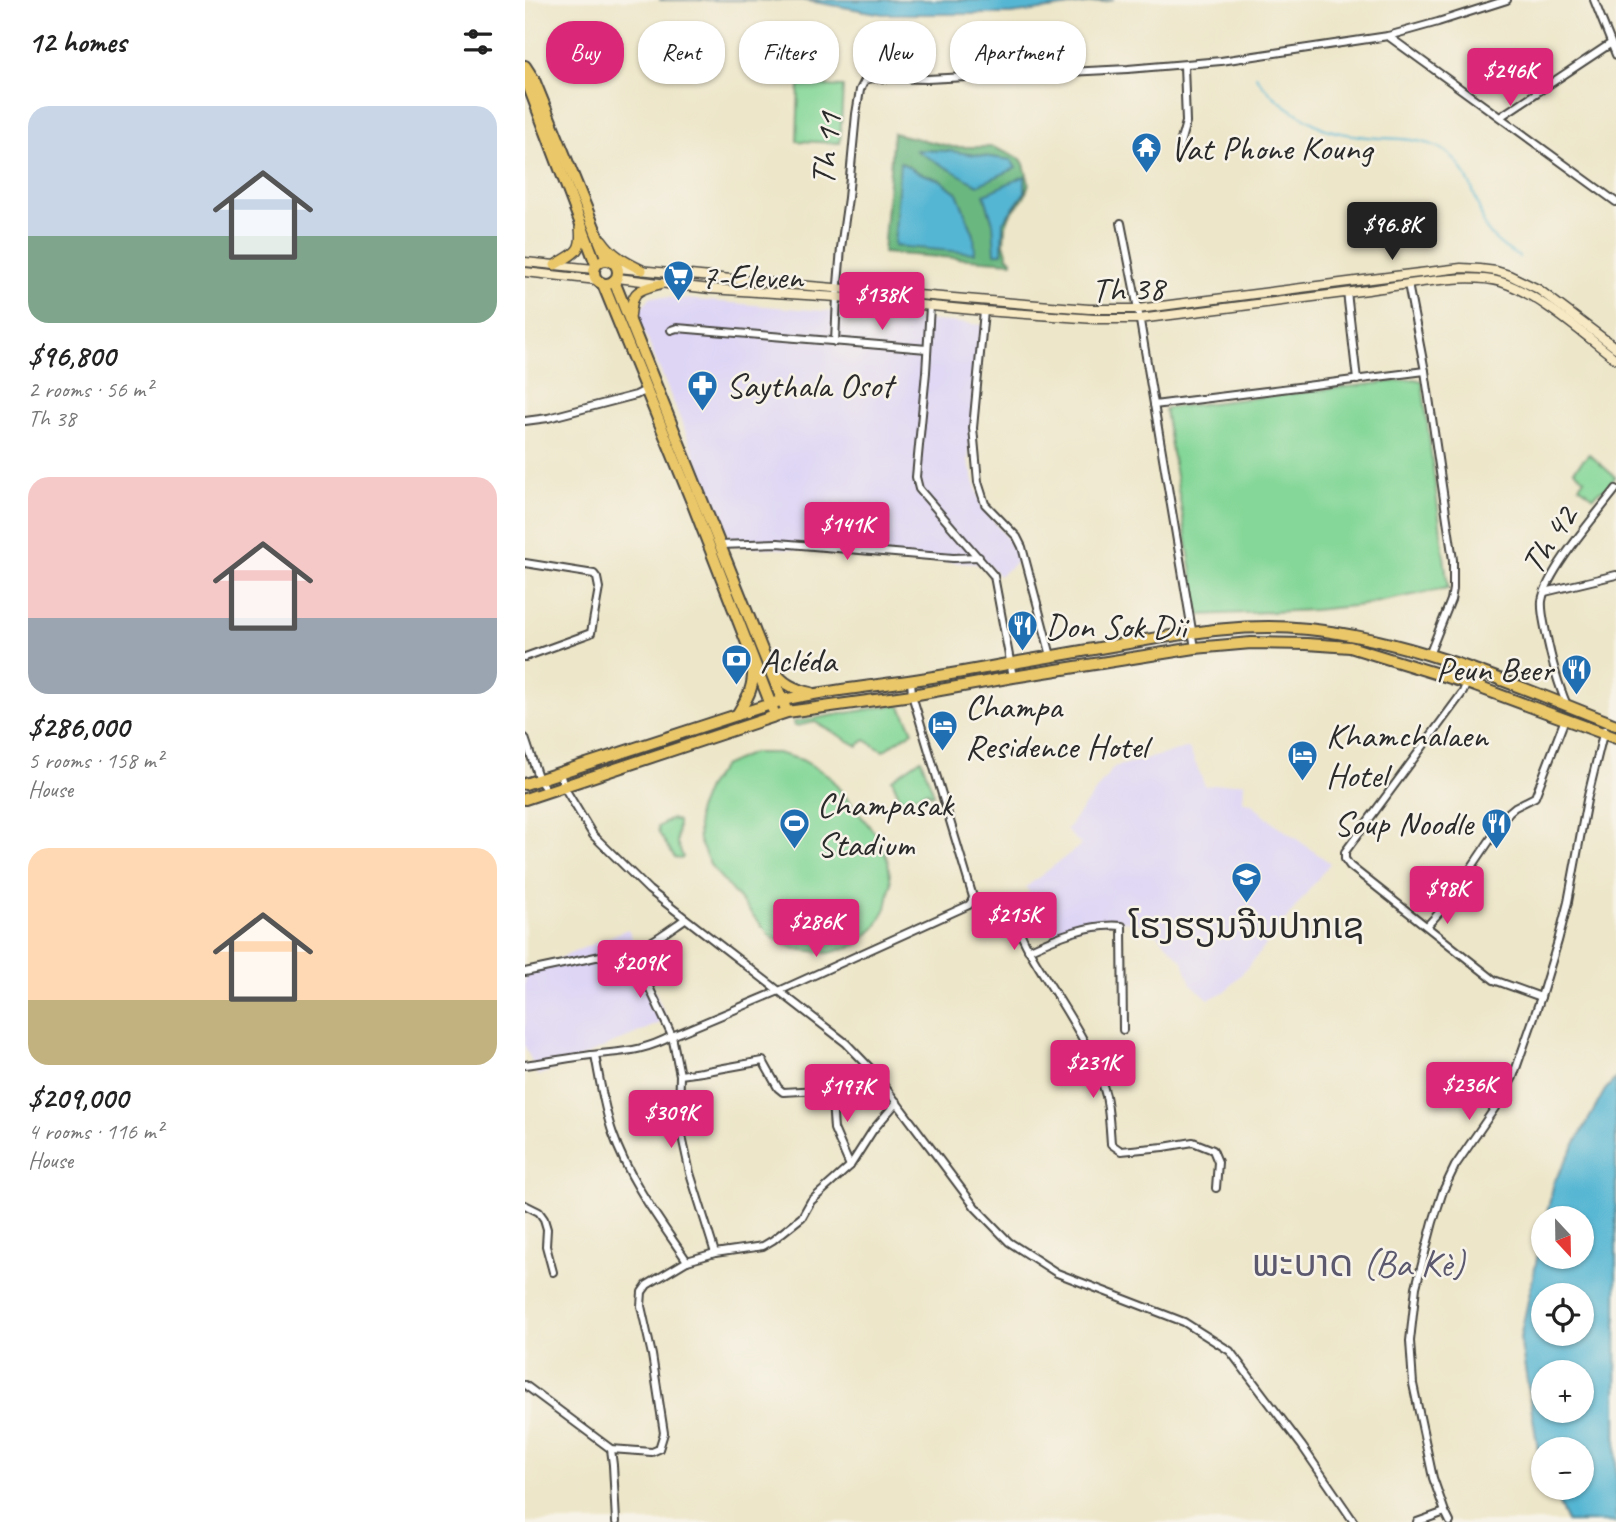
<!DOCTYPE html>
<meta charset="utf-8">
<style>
body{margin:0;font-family:Caveat,"Noto Sans Lao",sans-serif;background:#f6f6f6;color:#222;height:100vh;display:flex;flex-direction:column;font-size:26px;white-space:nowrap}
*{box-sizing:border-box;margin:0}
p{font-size:23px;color:#767676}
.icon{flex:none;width:38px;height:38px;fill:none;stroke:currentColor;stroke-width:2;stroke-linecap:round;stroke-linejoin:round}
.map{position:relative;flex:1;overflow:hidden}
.sheet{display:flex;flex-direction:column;background:#fff;width:525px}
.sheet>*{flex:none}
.banner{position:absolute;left:21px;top:21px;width:665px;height:63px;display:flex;gap:14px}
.needle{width:46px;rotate:158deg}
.buttons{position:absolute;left:1006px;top:1206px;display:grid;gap:14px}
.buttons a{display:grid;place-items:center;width:63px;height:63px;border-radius:50%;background:#fff;box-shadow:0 2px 5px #0004;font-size:35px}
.price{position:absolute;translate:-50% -60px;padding:0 16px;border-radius:7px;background:#db2777;color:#fff;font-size:23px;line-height:46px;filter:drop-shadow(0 2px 4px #0008)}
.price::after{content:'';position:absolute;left:50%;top:42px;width:21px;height:16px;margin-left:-10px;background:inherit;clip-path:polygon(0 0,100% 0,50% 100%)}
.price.on{background:#222;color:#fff}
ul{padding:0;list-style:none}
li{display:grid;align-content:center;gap:14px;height:371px;padding:0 28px}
li span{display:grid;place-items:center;height:217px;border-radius:21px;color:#555}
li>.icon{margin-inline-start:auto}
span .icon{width:126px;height:126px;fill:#fffc;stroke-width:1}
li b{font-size:30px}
h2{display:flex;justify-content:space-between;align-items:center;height:84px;padding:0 28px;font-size:30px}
.pill{padding:0 24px;border-radius:28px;background:#fff;box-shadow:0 2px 5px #0004;font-size:24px;line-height:63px}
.pill.on{background:#db2777;color:#fff}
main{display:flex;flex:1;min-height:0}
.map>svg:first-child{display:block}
.built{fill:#ded5f5}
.green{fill:#84d798;stroke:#588162;stroke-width:2}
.forest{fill:#6bb880;stroke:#4b7256;stroke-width:2;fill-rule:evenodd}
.water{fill:#54b6d3;stroke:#40707f;stroke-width:2;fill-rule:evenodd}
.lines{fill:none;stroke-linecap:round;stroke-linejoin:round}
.stream{stroke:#54b6d3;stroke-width:2}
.street-casing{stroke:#484743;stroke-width:10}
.secondary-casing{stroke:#484743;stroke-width:11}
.primary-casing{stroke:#484743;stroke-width:12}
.highway-casing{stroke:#484743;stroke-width:14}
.street{stroke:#fff;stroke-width:6}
.secondary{stroke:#f7e9c3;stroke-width:8}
.primary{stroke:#eac769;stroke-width:9}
.highway{stroke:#eac769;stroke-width:10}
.labels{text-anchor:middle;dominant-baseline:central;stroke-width:5;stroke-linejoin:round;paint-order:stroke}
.poi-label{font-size:35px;fill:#2b2b2b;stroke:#f7f3e8;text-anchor:start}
.street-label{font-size:35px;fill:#2b2b2b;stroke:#f7f3e8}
.quarter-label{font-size:38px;fill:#5c596f;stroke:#f7f3e8}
</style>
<main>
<section class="sheet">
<h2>12 homes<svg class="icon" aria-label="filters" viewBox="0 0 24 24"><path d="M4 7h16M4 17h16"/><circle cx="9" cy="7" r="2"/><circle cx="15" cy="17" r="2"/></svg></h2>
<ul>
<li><span style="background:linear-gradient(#c9d6e8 60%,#7fa58c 0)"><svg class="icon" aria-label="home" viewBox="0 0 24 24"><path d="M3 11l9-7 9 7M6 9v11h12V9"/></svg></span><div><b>$96,800</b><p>2 rooms · 56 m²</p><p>Th 38</p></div></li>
<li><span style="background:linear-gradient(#f6c9c9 65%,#9aa5b1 0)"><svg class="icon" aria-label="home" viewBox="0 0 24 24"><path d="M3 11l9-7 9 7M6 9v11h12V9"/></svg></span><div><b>$286,000</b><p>5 rooms · 158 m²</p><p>House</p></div></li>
<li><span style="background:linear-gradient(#ffd9b3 70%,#c2b280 0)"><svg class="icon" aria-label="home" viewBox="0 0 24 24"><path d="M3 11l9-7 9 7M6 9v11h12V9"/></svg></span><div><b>$209,000</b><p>4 rooms · 116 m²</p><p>House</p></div></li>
</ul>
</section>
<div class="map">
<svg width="1091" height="1522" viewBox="0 0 1091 1522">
<rect width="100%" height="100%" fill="#f7f3e8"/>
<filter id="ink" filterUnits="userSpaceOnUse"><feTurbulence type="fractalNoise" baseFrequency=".0143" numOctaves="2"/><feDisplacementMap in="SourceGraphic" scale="14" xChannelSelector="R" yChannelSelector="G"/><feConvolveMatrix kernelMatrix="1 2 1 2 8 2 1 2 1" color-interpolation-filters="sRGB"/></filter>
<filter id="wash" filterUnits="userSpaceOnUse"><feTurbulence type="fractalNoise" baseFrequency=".00686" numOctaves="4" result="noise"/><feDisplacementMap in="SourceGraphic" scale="28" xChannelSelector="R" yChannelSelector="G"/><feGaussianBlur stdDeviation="1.57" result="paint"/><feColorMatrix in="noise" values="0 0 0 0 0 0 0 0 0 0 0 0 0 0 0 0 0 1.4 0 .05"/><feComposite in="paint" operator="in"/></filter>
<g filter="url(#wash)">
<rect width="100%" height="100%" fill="#ede6c9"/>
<g class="built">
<polygon points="126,296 458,325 443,461 456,504 497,558 474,576 464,565 207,545 112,314"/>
<polygon points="664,748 680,786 719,782 718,802 727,803 741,817 805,863 729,960 701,991 684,999 666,984 658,961 625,927 600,921 563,925 527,934 501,887 556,845 541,830 589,767"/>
<polygon points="103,929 142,1020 13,1076 0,1046 0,973"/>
</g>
<g class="green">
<polygon points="274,85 318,87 315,143 272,141"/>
<polygon points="890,379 897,381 923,588 838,605 789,610 674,615 640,410 643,408"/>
<polygon points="1064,454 1090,477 1082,489 1074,491 1069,497 1054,486 1059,479 1049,470"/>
<polygon points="370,705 376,707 388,731 358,751 340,740 333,746 290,722 271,726 269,726 268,722"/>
<polygon points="227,753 252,753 277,760 303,775 354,838 363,861 366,884 361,908 351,927 332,945 304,953 270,949 246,937 186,866 174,841 172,813 182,788 198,766"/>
<polygon points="396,759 409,794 405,795 403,791 376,800 367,779"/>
<polygon points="146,819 153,821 152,843 158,857 156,859 150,858 134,833 133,827"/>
</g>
<path class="forest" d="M368 133 428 147H468L496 159 499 164 504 183 500 196 485 215 480 228 479 243 483 257 487 259V262L358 253ZM376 162 392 172 415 180 432 193 449 235ZM500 192 478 222 468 223 459 194Z"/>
<g class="water">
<polygon points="134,0 589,0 486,14 358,14 278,0"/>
<polygon points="390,150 424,151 486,160 491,168 453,185"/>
<polygon points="375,162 392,172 415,180 432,193 449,235 450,253 369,246"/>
<polygon points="500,176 500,192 478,222 477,253 470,253 468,223 459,194"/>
<path d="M1091 1078V1522H1042L1027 1488H1057V1449H1018V1469L1015 1462 995 1338 1018 1230V1256H1057V1218H1021L1029 1182 1080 1090ZM1018 1295H1057V1334H1018ZM1057 1372V1410H1018V1372Z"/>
</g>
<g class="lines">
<path class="stream" d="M731 76C745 98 771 114 794 126 807 133 827 135 842 137 868 140 904 136 925 155 945 173 952 202 960 227 969 241 981 249 994 257"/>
</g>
</g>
<g filter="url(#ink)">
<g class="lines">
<defs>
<g id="street">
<polyline points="1069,0 1091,55"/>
<polyline points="863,36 1091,202"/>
<polyline points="975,117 1085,44"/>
<polyline points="654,147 661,122 659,65"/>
<polyline points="596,223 613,309 670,648"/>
<polyline points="883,284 900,371 928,560 928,589 926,600 904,655"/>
<polyline points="822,292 832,380"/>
<polyline points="405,306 401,372 391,477 394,489 469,576 488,677"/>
<polyline points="459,311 448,428 453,482 460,504 492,537 497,547 526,656"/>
<polyline points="146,330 152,328 402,349"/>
<polyline points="310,342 312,297 316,248 323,198 331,114 335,90 340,80 348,78 402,79 603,69 696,61 863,36 913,22 982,0"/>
<polyline points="629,405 900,371"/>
<polyline points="0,421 23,418 111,395 123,389"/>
<polyline points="194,545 253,543 428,558 454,557"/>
<polyline points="0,563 69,574 72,578 74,588 66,633 0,657"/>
<polyline points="1020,592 1091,575"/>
<polyline points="947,670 938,692 820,852 820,859 825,866 969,980 1016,997"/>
<polyline points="386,680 387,695 448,897 447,901"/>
<path d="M1042 705C1032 682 1026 658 1021 633 1019 622 1016 611 1017 601 1021 572 1072 514 1091 489"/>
<polyline points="0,738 14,780 23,792"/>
<polyline points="35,773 39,787 68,835 124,890 321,1043 348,1071 450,1207 484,1242 532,1273 659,1322 705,1351 777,1446 829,1522"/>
<path d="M447 901C451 903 454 904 458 904 465 904 472 899 478 905 491 917 496 938 505 952 530 996 569 1046 581 1096 584 1111 585 1128 586 1144L596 1151 639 1147 668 1142 688 1150 693 1162 691 1188"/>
<polyline points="902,926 921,905 984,812 990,807 1010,797 1040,719"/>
<path d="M503 950C531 937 565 923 597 926L598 1030"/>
<polyline points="107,951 147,1036 155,1075 154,1117 158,1141 165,1173 190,1253"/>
<path d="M0 972 99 951C117 952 145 929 160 919"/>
<path d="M70 1055C75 1081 79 1109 88 1134 104 1180 135 1221 162 1261"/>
<path d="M0 1065C22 1062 44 1058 66 1055 98 1051 117 1052 147 1036L254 991 444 905 447 901"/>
<polyline points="155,1075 177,1072 238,1061 253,1088 258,1092 295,1090 303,1094 307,1101 309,1129 325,1166"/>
<polyline points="0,1205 14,1212 19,1219 22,1229 21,1246 28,1272"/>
<polyline points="0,1385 86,1449 127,1452 134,1449 139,1433 127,1355 116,1306 117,1292 122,1285 162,1261 190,1253 238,1246 248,1240 277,1217 286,1201 325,1166 348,1130 372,1102"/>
<polyline points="86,1449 88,1465 91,1522"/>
<polyline points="892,1522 920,1512"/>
<polyline points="925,1522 920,1512 908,1478 888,1384 885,1341 891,1287 908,1222 918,1191 930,1166 976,1099 988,1077 1016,997 1033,941 1043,902 1062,800 1079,730"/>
</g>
<g id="secondary">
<polyline points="0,262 69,269"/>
<polyline points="93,268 237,282 513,305 564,309 613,309 878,275 936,268 955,269 971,271 984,275 1013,289 1091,348"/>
<polyline points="0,272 72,280"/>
<path d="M92 278 185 289 312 297 459 311 570 319H614C691 309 767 299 843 290 880 285 941 272 976 282 1014 294 1058 334 1091 359"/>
</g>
<g id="primary">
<path d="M77 240C87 255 102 263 117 270"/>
<path d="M30 265C49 253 58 253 55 228"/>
<path d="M105 319C108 292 108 291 135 284"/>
</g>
<g id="highway">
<polyline points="0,66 9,80 82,259"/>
<polyline points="0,73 2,82 71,264"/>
<circle cx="81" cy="272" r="12"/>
<polyline points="89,281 260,707"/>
<polyline points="78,284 167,502 248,710"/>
<path d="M250 671C257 684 272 690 286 693"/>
<path d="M212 715C222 698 229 689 228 668"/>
<path d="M0 784 258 700C294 692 331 688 368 683 408 678 448 670 488 663 529 656 569 649 609 642 667 632 724 623 783 629 890 640 992 686 1091 725"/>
<polyline points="0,799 262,712 387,695 488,677 670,648 726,643 782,644 825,647 942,683 1091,738"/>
</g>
</defs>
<use href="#street" class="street-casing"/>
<use href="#secondary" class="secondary-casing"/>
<use href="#primary" class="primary-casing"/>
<use href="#highway" class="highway-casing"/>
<use href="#street" class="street"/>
<use href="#secondary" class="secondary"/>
<use href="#primary" class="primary"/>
<use href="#highway" class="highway"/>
</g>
</g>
<defs>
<symbol id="temple-pin" viewBox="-11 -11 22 30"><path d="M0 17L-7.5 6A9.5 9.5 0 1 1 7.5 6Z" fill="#1f6fb2" stroke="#f7f3e8"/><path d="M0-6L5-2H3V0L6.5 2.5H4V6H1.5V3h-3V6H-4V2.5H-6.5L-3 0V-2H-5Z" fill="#fff"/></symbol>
<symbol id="supermarket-pin" viewBox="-11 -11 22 30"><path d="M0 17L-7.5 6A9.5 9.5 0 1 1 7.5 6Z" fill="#1f6fb2" stroke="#f7f3e8"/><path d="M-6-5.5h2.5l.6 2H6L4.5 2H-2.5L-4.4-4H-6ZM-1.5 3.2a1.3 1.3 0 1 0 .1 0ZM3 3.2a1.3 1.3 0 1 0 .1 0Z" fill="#fff"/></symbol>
<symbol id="pharmacy-pin" viewBox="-11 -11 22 30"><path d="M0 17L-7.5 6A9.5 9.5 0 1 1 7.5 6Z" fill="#1f6fb2" stroke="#f7f3e8"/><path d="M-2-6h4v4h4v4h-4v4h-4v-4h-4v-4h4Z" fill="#fff"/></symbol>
<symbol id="restaurant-pin" viewBox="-11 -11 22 30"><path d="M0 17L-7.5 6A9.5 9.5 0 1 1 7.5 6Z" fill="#1f6fb2" stroke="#f7f3e8"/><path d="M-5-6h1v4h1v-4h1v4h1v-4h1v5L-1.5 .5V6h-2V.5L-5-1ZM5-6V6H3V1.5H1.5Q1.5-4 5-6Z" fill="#fff"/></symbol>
<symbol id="bank-pin" viewBox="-11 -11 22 30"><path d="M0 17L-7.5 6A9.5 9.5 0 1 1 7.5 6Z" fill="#1f6fb2" stroke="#f7f3e8"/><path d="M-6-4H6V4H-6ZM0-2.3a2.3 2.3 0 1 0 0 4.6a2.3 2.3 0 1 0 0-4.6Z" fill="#fff"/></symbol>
<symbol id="hotel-pin" viewBox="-11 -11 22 30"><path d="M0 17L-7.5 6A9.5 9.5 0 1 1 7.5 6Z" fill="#1f6fb2" stroke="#f7f3e8"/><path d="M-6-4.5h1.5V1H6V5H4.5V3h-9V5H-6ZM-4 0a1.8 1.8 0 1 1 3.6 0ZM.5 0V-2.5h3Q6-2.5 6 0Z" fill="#fff"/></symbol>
<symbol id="stadium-pin" viewBox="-11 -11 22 30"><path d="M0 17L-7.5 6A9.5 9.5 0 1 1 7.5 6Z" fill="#1f6fb2" stroke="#f7f3e8"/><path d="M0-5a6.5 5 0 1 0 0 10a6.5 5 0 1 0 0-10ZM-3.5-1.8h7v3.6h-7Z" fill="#fff"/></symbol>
<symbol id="school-pin" viewBox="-11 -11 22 30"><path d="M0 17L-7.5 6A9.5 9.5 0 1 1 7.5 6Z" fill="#1f6fb2" stroke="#f7f3e8"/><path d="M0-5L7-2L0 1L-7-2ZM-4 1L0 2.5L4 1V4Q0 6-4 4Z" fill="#fff"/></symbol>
</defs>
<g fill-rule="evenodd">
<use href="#temple-pin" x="604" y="130" width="35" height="47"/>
<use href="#supermarket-pin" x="136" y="258" width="35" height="47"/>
<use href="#pharmacy-pin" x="160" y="368" width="35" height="47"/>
<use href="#restaurant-pin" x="480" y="608" width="35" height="47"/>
<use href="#bank-pin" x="194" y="642" width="35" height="47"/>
<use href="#restaurant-pin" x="1034" y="652" width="35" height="47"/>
<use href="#hotel-pin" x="400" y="708" width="35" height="47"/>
<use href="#hotel-pin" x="760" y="738" width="35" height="47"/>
<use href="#restaurant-pin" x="954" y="806" width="35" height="47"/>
<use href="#stadium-pin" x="252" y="806" width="35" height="47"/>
<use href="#school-pin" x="704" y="860" width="35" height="47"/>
</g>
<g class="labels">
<g class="poi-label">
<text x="645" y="148">Vat Phone Koung</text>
<text x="176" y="276">7-Eleven</text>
<text x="201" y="385">Saythala Osot</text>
<text x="520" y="626">Don Sok Dii</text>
<text x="235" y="660">Acléda</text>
<text x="1028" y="669" text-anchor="end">Peun Beer</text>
<text x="440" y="706">Champa<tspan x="440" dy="40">Residence Hotel</tspan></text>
<text x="801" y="735">Khamchalaen<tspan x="801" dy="40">Hotel</tspan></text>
<text x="292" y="804">Champasak<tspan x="292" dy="40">Stadium</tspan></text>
<text x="948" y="823" text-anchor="end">Soup Noodle</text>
<text x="722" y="926" text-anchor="middle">ໂຮງຮຽນຈີນປາກເຊ</text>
</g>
<g class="street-label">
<text transform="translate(301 149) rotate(-84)">Th 11</text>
<text transform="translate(603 289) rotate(-2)">Th 38</text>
<text transform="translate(1024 540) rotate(-57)">Th 42</text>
</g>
<g class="quarter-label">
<text x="833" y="1263">ພະບາດ (Ba Kè)</text>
</g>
</g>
</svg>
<div class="buttons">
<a><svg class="needle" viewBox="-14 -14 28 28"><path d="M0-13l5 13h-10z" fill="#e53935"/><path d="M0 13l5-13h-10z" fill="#767676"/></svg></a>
<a><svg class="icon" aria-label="locate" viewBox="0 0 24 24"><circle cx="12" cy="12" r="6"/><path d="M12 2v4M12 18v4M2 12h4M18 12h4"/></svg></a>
<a>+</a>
<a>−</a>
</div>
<b class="price" style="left:985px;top:108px">$246K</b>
<b class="price on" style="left:867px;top:262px">$96.8K</b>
<b class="price" style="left:357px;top:332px">$138K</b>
<b class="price" style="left:322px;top:562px">$141K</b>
<b class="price" style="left:922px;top:926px">$98K</b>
<b class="price" style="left:489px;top:952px">$215K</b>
<b class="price" style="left:291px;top:959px">$286K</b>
<b class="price" style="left:115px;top:1000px">$209K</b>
<b class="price" style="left:568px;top:1100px">$231K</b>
<b class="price" style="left:944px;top:1122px">$236K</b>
<b class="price" style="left:322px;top:1124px">$197K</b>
<b class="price" style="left:146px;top:1150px">$309K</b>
<div class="banner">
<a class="pill on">Buy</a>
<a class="pill">Rent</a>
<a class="pill">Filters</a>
<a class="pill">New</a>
<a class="pill">Apartment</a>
</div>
</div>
</main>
